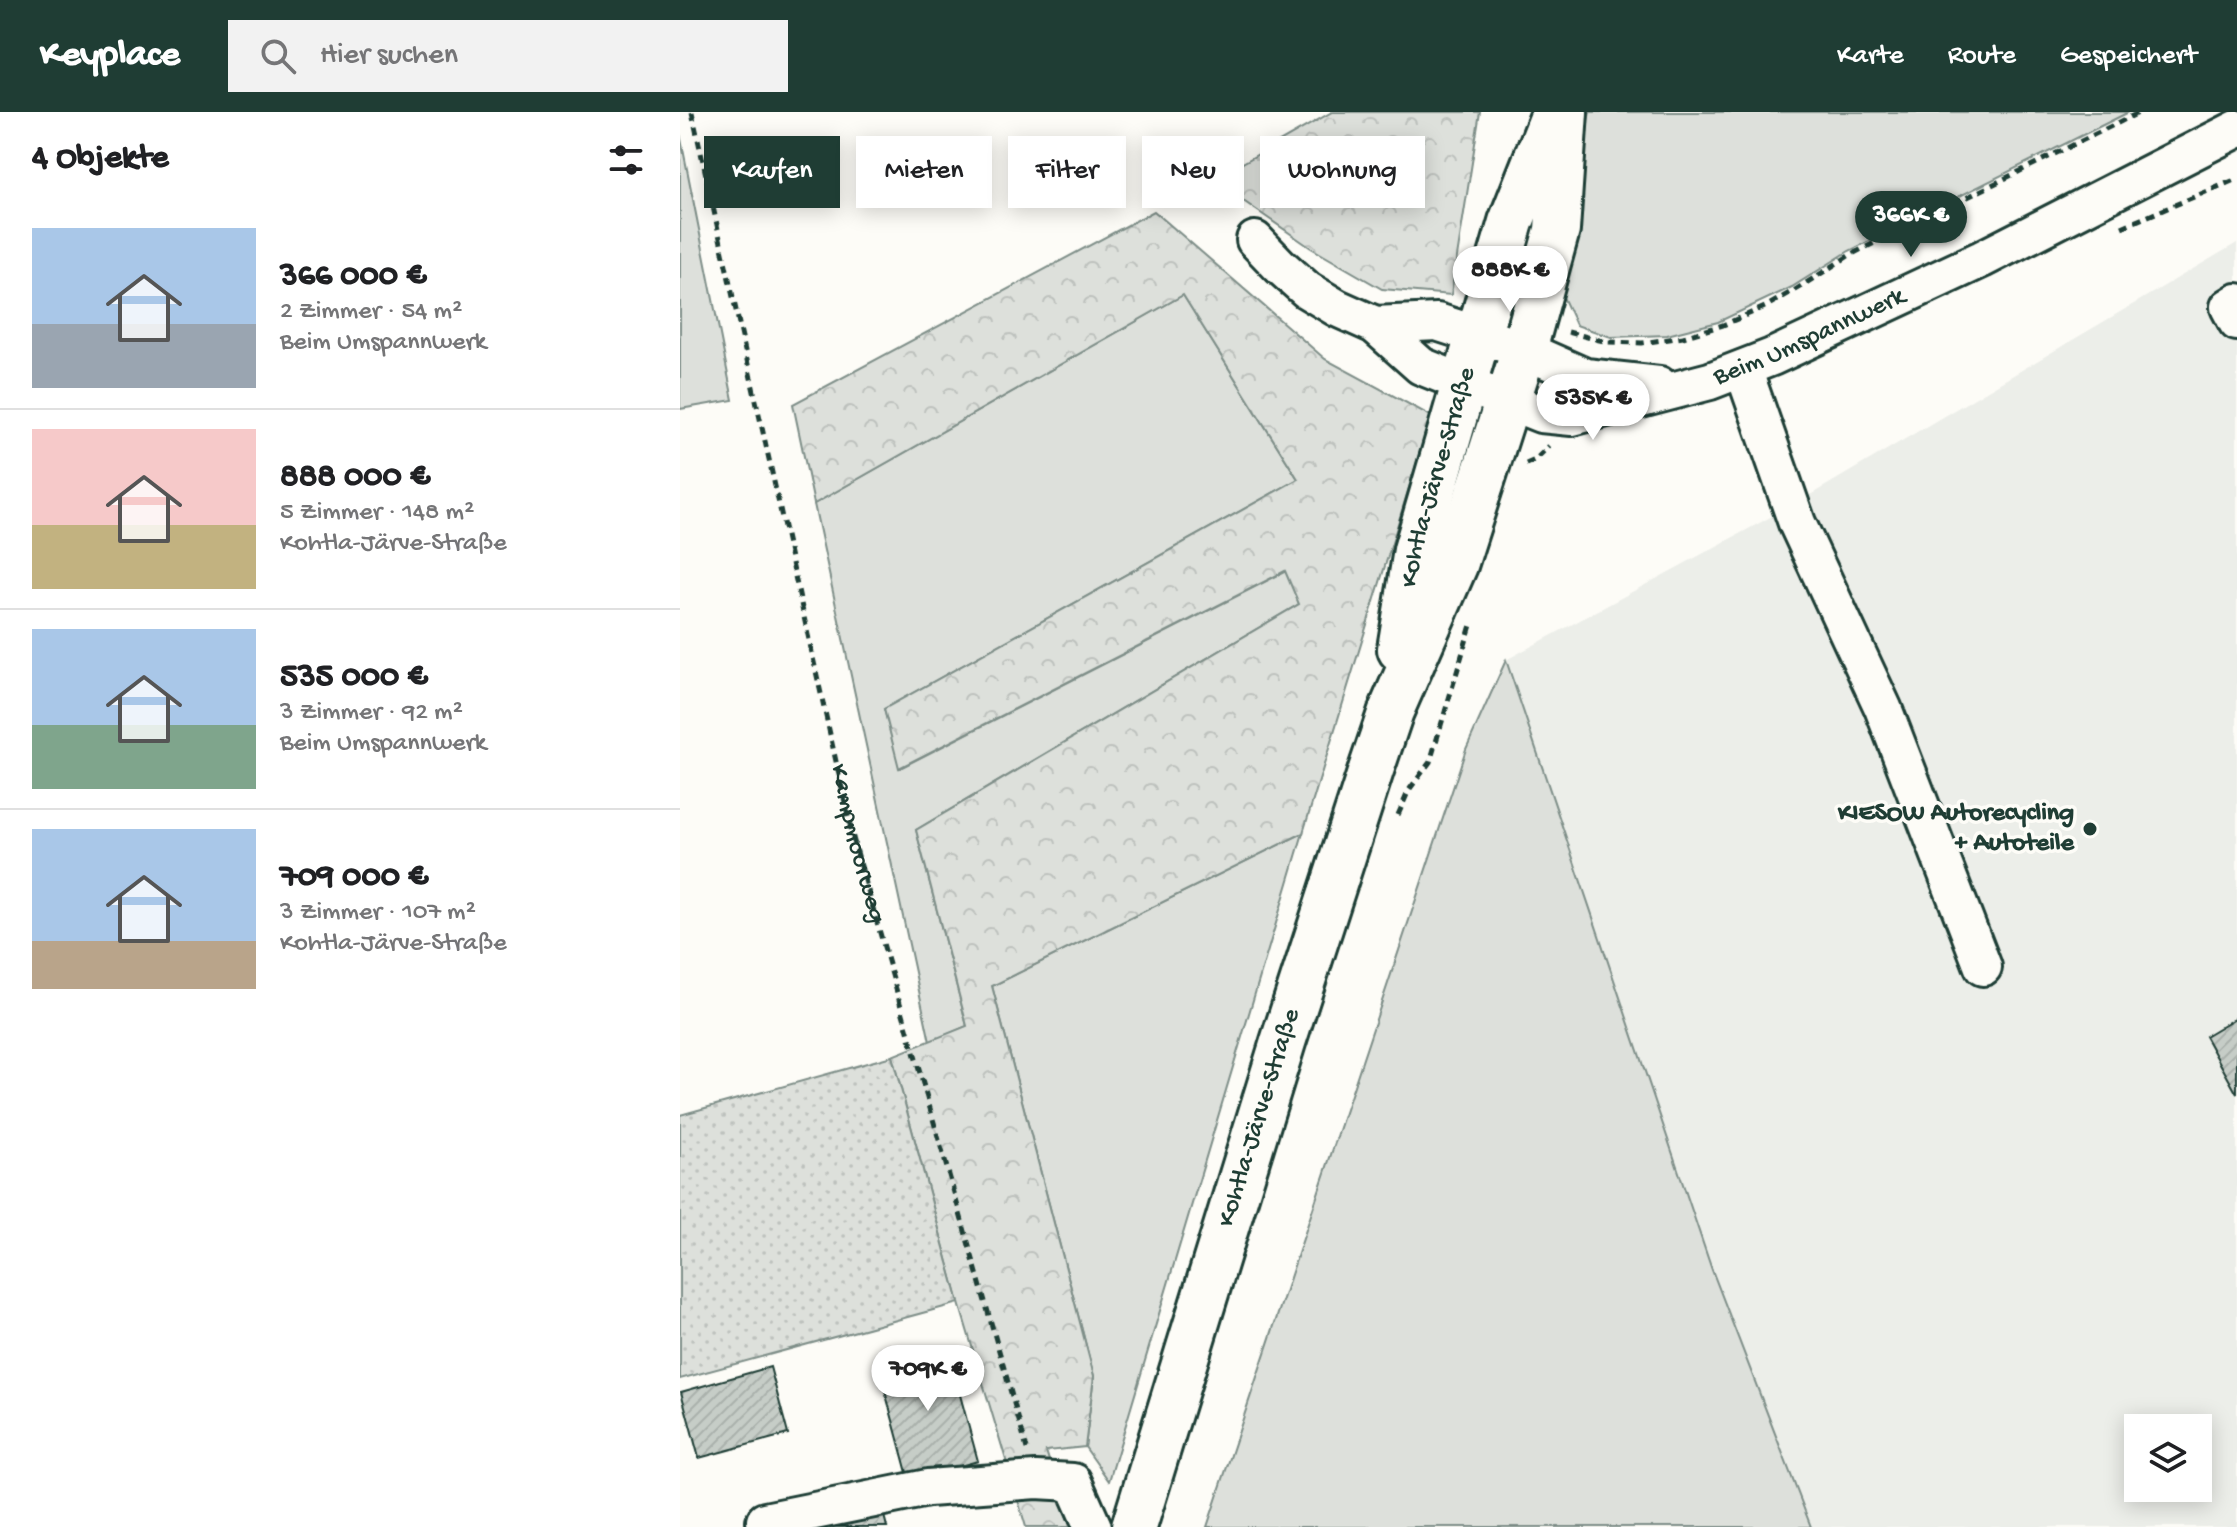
<!DOCTYPE html>
<html lang="de">
<meta charset="utf-8">
<style>
body{margin:0;font-family:"Gochi Hand",sans-serif;background:#f2f2f2;color:#202124;height:100vh;display:flex;flex-direction:column;font-size:30px;white-space:nowrap}
*{box-sizing:border-box;margin:0}
p{font-size:26px;color:#757577}
.icon{flex:none;width:44px;height:44px;fill:none;stroke:currentColor;stroke-width:2;stroke-linecap:round;stroke-linejoin:round}
.map{position:relative;flex:1;overflow:hidden}
.side{display:flex;flex-direction:column;background:#fff;width:680px}
.side>*{flex:none}
.banner{position:absolute;left:24px;top:24px;width:760px;height:72px;display:flex;gap:16px}
.fabs{position:absolute;left:1444px;top:1302px;display:grid;gap:16px}
.fabs a{display:grid;place-items:center;width:88px;height:88px;border-radius:0px;background:#fff;box-shadow:0 4px 20px #0003;font-size:40px}
.price{position:absolute;translate:-50% -68px;padding:0 18px;border-radius:28px;background:#fff;color:#222;font-size:26px;line-height:52px;filter:drop-shadow(0 2px 4px #0008)}
.price::after{content:'';position:absolute;left:50%;top:48px;width:24px;height:18px;margin-left:-12px;background:inherit;clip-path:polygon(0 0,100% 0,50% 100%)}
.price.on{background:#1f3d34;color:#fff}
ul{padding:0;list-style:none}
li{display:flex;align-items:center;gap:24px;height:200px;padding:0 32px}
li+li{border-top:2px solid #e0e0e0}
li span{display:grid;place-items:center;flex:none;width:224px;height:160px;border-radius:0px;color:#555}
li>.icon{margin-inline-start:auto}
span .icon{width:96px;height:96px;fill:#fffc;stroke-width:1}
li b{font-size:34px}
h2{display:flex;justify-content:space-between;align-items:center;height:96px;padding:0 32px;font-size:34px}
.pill{padding:0 28px;border-radius:0px;background:#fff;box-shadow:0 4px 20px #0003;font-size:28px;line-height:72px}
.pill.on{background:#1f3d34;color:#fff}
header{display:flex;align-items:center;gap:48px;box-sizing:border-box;height:112px;padding:0 40px;background:#1f3d34;color:#fff}
header strong{font-size:38px}
nav{display:flex;gap:44px;margin-inline-start:auto;font-size:28px}
.search{width:560px;height:72px;background:#f2f2f2;display:flex;align-items:center;gap:20px;box-sizing:border-box;padding:0 28px;border-radius:0px;color:#757577;font-size:30px}
main{display:flex;flex:1;min-height:0}
.map>svg:first-child{display:block}
.built{fill:#eceee9;fill-rule:evenodd}
.grass{fill:#dde0db;stroke:#7e8e88;stroke-width:2}
.forest{fill:url(#forest-crowns);stroke:#7e8e88;stroke-width:2}
.park{fill:url(#park-dots);stroke:#7e8e88;stroke-width:2}
.building{fill:url(#building-hatch);stroke:#1f3d34;stroke-width:2}
.lines{fill:none;stroke-linecap:round;stroke-linejoin:round}
.minor-casing{stroke:#1f3d34;stroke-width:42}
.major-casing{stroke:#1f3d34;stroke-width:50}
.path{stroke:#1f3d34;stroke-width:5;stroke-dasharray:8 6;stroke-linecap:butt}
.minor{stroke:#fdfcf7;stroke-width:36}
.major{stroke:#fdfcf7;stroke-width:44}
.poi-dot{fill:#1f3d34;stroke:#fdfcf7;stroke-width:3}
.labels{text-anchor:middle;dominant-baseline:central;stroke-width:7;stroke-linejoin:round;paint-order:stroke}
.street-label{font-size:26px;fill:#1f3d34;stroke:#fdfcf7}
.poi-label{font-size:26px;font-weight:bold;fill:#1f3d34;stroke:#fdfcf7;text-anchor:end}
</style>
<header>
<strong>Keyplace</strong>
<div class="search"><svg class="icon" aria-label="search" viewBox="0 0 24 24"><circle cx="10" cy="10" r="6"/><path d="M15 15l6 6"/></svg>Hier suchen</div>
<nav><a>Karte</a><a>Route</a><a>Gespeichert</a></nav>
</header>
<main>
<section class="side">
<h2>4 Objekte<svg class="icon" aria-label="filters" viewBox="0 0 24 24"><path d="M4 7h16M4 17h16"/><circle cx="9" cy="7" r="2"/><circle cx="15" cy="17" r="2"/></svg></h2>
<ul>
<li><span style="background:linear-gradient(#a9c7e8 60%,#9aa5b1 0)"><svg class="icon" aria-label="home" viewBox="0 0 24 24"><path d="M3 11l9-7 9 7M6 9v11h12V9"/></svg></span><div><b>366 000 €</b><p>2 Zimmer · 54 m²</p><p>Beim Umspannwerk</p></div></li>
<li><span style="background:linear-gradient(#f6c9c9 60%,#c2b280 0)"><svg class="icon" aria-label="home" viewBox="0 0 24 24"><path d="M3 11l9-7 9 7M6 9v11h12V9"/></svg></span><div><b>888 000 €</b><p>5 Zimmer · 148 m²</p><p>Kohtla-Järve-Straße</p></div></li>
<li><span style="background:linear-gradient(#a9c7e8 60%,#7fa58c 0)"><svg class="icon" aria-label="home" viewBox="0 0 24 24"><path d="M3 11l9-7 9 7M6 9v11h12V9"/></svg></span><div><b>535 000 €</b><p>3 Zimmer · 92 m²</p><p>Beim Umspannwerk</p></div></li>
<li><span style="background:linear-gradient(#a9c7e8 70%,#b9a48a 0)"><svg class="icon" aria-label="home" viewBox="0 0 24 24"><path d="M3 11l9-7 9 7M6 9v11h12V9"/></svg></span><div><b>709 000 €</b><p>3 Zimmer · 107 m²</p><p>Kohtla-Järve-Straße</p></div></li>
</ul>
</section>
<div class="map">
<svg width="1557" height="1415" viewBox="0 0 1557 1415">
<defs>
<pattern id="forest-crowns" width="20" height="18" patternUnits="userSpaceOnUse" patternTransform="scale(2)"><rect width="20" height="18" fill="#dde0db"/><path d="M2 6a3 3 0 1 1 6 0M12 15a3 3 0 1 1 6 0" fill="none" stroke="#bdc1bd"/></pattern>
<pattern id="park-dots" width="8" height="8" patternUnits="userSpaceOnUse" patternTransform="scale(2)"><rect width="8" height="8" fill="#dde0db"/><path d="M2 2h.1M6 6h.1" fill="none" stroke="#bdc1bd" stroke-width="1.8" stroke-linecap="round"/></pattern>
<pattern id="building-hatch" width="6" height="6" patternUnits="userSpaceOnUse" patternTransform="scale(2)"><rect width="6" height="6" fill="#c6cdc7"/><path d="M-1 1l2-2M0 6l6-6M5 7l2-2" fill="none" stroke="#aab1ac"/></pattern>
</defs>
<rect width="100%" height="100%" fill="#fdfcf7"/>
<filter id="ink" filterUnits="userSpaceOnUse"><feTurbulence type="fractalNoise" baseFrequency=".0125" numOctaves="2"/><feDisplacementMap in="SourceGraphic" scale="16" xChannelSelector="R" yChannelSelector="G"/><feConvolveMatrix kernelMatrix="1 2 1 2 8 2 1 2 1" color-interpolation-filters="sRGB"/></filter>
<g filter="url(#ink)">
<path class="built" d="M1557 131V1415H1131L1032 1158 826 548 1120 389ZM1458 1316H1518V1376H1458Z"/>
<g class="grass">
<polygon points="910,0 1449,0 1169,139 1112,175 1038,210 987,223 931,225 896,213 884,187 868,182"/>
<polygon points="0,22 53,288 0,297"/>
<polygon points="503,183 618,367 204,597 220,656 606,459 619,492 236,718 287,914 250,930 134,392"/>
<polygon points="826,548 1032,1158 1131,1415 527,1415 786,637"/>
<polygon points="623,721 429,1369 405,1335 414,1264 312,874"/>
</g>
<g class="forest">
<polygon points="652,0 800,0 771,183 702,177 631,136 562,88 545,61"/>
<polygon points="474,99 645,247 751,304 623,721 312,874 414,1264 405,1335 366,1339 390,1415 346,1415 279,1191 212,944 287,914 236,718 619,492 605,459 219,656 204,597 618,367 503,183 134,392 113,292"/>
</g>
<polygon class="park" points="212,944 279,1191 0,1267 0,1003"/>
<g class="building">
<polygon points="1557,905 1557,982 1525,924"/>
<polygon points="267,1235 298,1349 229,1368 198,1253"/>
<polygon points="90,1255 108,1322 19,1346 1,1280"/>
<polygon points="202,1396 207,1415 124,1415"/>
</g>
<g class="lines">
<defs>
<g id="minor">
<path id="s2" d="M575 128 600 154 627 178 657 196 695 213 741 254 861 302 892 305 1030 269 1092 245 1302 147 1557 17"/>
<polyline points="1557,190 1549,195 1557,210"/>
<polyline points="695,213 757,210 844,238 905,265 979,273"/>
<polyline points="1063,257 1117,411 1203,596 1303,855"/>
<polyline points="85,1409 248,1376 356,1368 393,1370 413,1415"/>
</g>
<g id="major">
<path id="s3" d="M720 537 736 438 831 110 871 9"/>
<path id="s4" d="M454 1415 603 930 691 658 711 599 775 453 844 238 877 118 885 0"/>
</g>
</defs>
<use href="#minor" class="minor-casing"/>
<use href="#major" class="major-casing"/>
<g class="path">
<path id="s1" d="M12 0 173 726 347 1337"/>
<polyline points="1442,115 1557,67"/>
<polyline points="888,220 927,230 962,231 1003,225 1043,213 1085,195 1115,178 1170,143 1460,0"/>
<polyline points="846,352 855,348 869,334"/>
<polyline points="718,703 729,678 750,650 791,513"/>
</g>
<use href="#minor" class="minor"/>
<use href="#major" class="major"/>
</g>
</g>
<circle class="poi-dot" cx="1410" cy="717" r="8"/>
<g class="labels">
<g class="street-label">
<text stroke="none"><textPath href="#s2" startOffset="622">Beim Umspannwerk</textPath></text>
<text stroke="none"><textPath href="#s3" startOffset="176">Kohtla-Järve-Straße</textPath></text>
<text stroke="none"><textPath href="#s1" startOffset="750">Kampmoorweg</textPath></text>
<text stroke="none"><textPath href="#s4" startOffset="428">Kohtla-Järve-Straße</textPath></text>
</g>
<g class="poi-label">
<text x="1394" y="702">KIESOW Autorecycling<tspan x="1394" dy="30">+ Autoteile</tspan></text>
</g>
</g>
</svg>
<div class="fabs">
<a><svg class="icon" aria-label="layers" viewBox="0 0 24 24"><path d="M12 4l9 5-9 5-9-5zM3 14l9 5 9-5"/></svg></a>
</div>
<b class="price on" style="left:1231px;top:147px">366K €</b>
<b class="price" style="left:830px;top:202px">888K €</b>
<b class="price" style="left:913px;top:330px">535K €</b>
<b class="price" style="left:248px;top:1301px">709K €</b>
<div class="banner">
<a class="pill on">Kaufen</a>
<a class="pill">Mieten</a>
<a class="pill">Filter</a>
<a class="pill">Neu</a>
<a class="pill">Wohnung</a>
</div>
</div>
</main>
